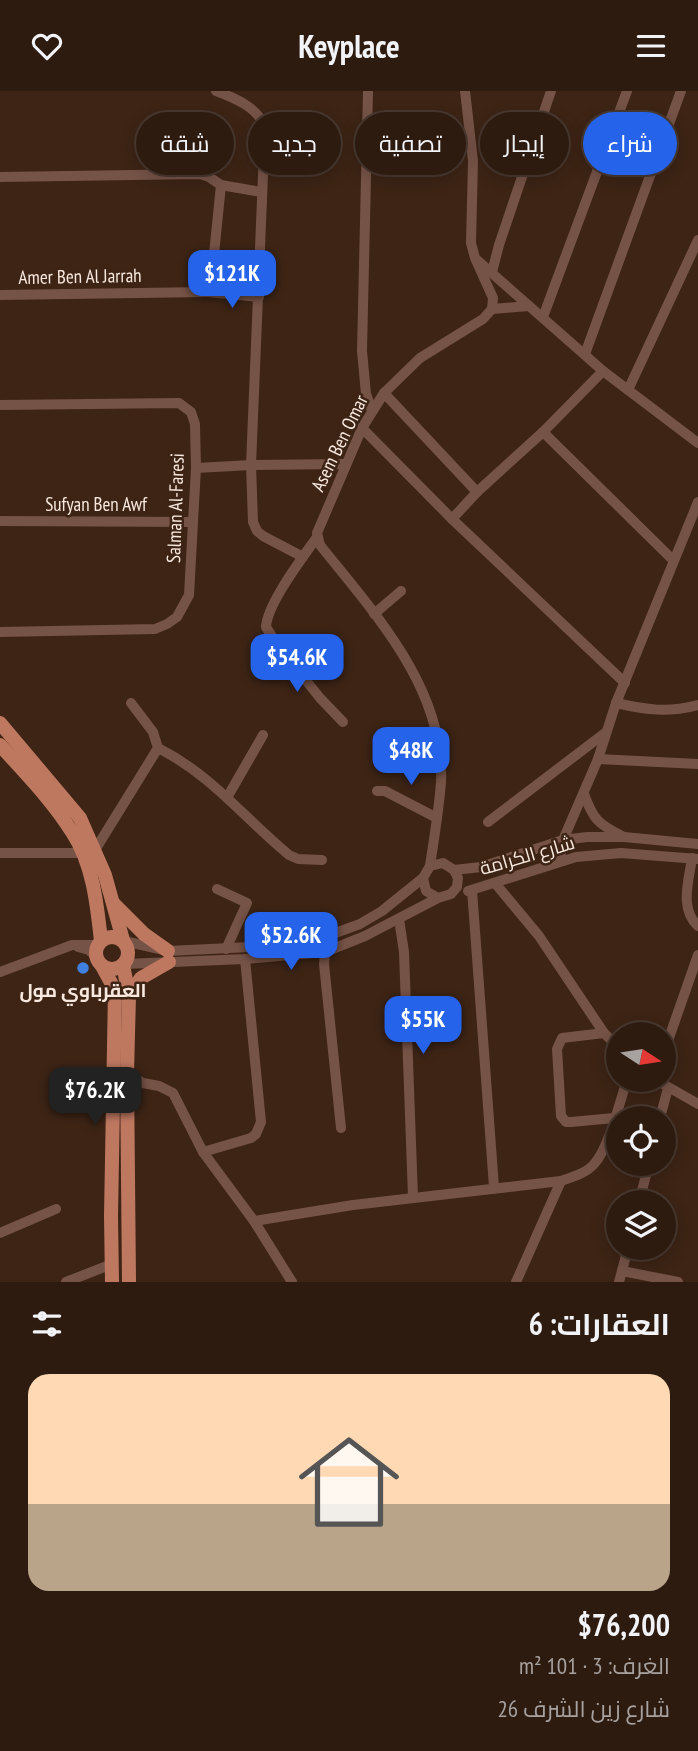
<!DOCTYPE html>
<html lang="ar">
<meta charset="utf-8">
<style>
body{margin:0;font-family:"PT Sans Narrow",Cairo,sans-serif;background:#362419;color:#f1f3f6;direction:rtl;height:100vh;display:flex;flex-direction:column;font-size:26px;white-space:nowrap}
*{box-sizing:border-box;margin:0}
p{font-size:23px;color:#a7a19f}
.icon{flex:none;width:38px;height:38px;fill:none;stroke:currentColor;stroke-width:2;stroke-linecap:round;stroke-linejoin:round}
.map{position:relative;height:1191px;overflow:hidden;direction:ltr}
.sheet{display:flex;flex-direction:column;background:#2e1b10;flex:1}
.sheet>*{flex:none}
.top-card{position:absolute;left:21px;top:21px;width:656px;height:63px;direction:rtl;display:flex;gap:14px}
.needle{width:46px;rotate:102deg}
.tools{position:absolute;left:606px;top:931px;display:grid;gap:14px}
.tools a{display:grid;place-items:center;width:70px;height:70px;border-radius:50%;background:#2e1b10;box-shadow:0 4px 18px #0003,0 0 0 2px #493930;font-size:35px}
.price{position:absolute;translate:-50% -60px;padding:0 16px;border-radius:14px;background:#2563eb;color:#fff;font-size:23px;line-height:46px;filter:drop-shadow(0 2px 4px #0008)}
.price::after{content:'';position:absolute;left:50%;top:42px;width:21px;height:16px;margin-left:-10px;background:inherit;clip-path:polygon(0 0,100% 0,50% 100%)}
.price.selected{background:#222;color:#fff}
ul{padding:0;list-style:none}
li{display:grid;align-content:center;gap:14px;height:371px;padding:0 28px}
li+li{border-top:2px solid #493930}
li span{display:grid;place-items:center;height:217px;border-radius:21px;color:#555}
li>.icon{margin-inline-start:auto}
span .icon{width:126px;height:126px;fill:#fffc;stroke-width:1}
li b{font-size:30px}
h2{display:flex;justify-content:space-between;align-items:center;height:84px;padding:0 28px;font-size:30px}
.tag{padding:0 24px;border-radius:32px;background:#2e1b10;box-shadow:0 4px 18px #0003,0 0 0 2px #493930;font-size:24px;line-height:63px}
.tag.selected{background:#2563eb;color:#fff}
header{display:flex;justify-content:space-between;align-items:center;height:91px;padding:0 28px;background:#2e1b10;font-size:32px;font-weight:600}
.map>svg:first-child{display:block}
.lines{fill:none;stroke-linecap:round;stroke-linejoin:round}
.minor{stroke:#765347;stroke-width:10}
.major{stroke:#bf7860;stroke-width:14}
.shop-dot{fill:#3f7fe0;stroke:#3d2415;stroke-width:2.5}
.labels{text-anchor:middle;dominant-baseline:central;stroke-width:5;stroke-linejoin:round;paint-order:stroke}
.street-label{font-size:19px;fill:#f8e8de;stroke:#3d2415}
.poi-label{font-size:19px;font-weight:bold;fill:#f8e8de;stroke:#3d2415}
</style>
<header><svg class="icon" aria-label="menu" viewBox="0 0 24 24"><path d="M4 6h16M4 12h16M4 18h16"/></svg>Keyplace<svg class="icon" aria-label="heart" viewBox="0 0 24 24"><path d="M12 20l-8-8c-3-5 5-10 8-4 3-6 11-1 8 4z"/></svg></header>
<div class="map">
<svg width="698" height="1191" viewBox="0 0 698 1191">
<rect width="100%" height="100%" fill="#3d2415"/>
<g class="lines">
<g class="minor">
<path d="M216 0C235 7 257 16 265 36L251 374 253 431 257 440 263 445 303 466"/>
<polyline points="368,0 362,260 366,303 372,320"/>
<polyline points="0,86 200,83 209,86 221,94 212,183 207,201 0,204"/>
<polyline points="221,94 261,101"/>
<polyline points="477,169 603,280 698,352"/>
<polyline points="492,181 499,154 551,0"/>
<polyline points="207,201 259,206"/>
<polyline points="492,218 529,215"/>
<polyline points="543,226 627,0"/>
<polyline points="585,263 681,0"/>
<polyline points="628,299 698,149"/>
<polyline points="384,302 477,401"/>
<polyline points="0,314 179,312 191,321 195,333 196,377 189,504 177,526 167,533 155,538 0,541"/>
<polyline points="362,337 452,428 625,592"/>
<polyline points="543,341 673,469"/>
<polyline points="196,377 251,374 345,373"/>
<polyline points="452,428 477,401 543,341 603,280"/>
<polyline points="0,430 192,431"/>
<path d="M317 446C303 466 267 513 266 536L276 552 320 607 343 631"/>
<polyline points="374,523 401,500"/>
<polyline points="131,612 153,641 158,657"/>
<path d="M616 612C647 619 667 622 698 614"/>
<polyline points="598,668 698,673"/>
<polyline points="377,700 385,700 437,727"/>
<path d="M584 703C593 728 598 733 622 745"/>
<polyline points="228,705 263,644"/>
<polyline points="488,731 605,642"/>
<path d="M95 759 158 657C212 684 244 727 289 764L298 768 322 769"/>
<polyline points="0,762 82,762"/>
<path d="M692 767C689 789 679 818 698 835"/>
<polyline points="560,769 563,749 598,668 616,612 698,411"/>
<path d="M430 775C434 747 439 719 441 691 445 597 374 522 320 454L317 442 362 337 384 302 420 267 483 228 492 218 493 207 475 167 471 152 473 70 465 0"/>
<polyline points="454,779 481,776 563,749 587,746 624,746 698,753"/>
<polyline points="495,792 539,845 604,942 618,956"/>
<polyline points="217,798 247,812 226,858"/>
<polyline points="472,799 494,1096"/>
<polyline points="468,800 576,766 621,762 698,768"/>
<polyline points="399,828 404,861 413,1106"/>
<polyline points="124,850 168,860 292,854 319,848 360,833 382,820 423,787"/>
<polyline points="78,856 89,859 96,866"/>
<polyline points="325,861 324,873 341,1037"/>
<polyline points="125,873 245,868 325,861 365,845 438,807 451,803 457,796 458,787 454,779 443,772 430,775 423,787 426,800 438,807"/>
<polyline points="0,881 72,854 98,854"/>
<polyline points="604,942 562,947 557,958 561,1025 566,1031 571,1031 614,1027"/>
<polyline points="663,964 698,864"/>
<polyline points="127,983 143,992 159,995 173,1002 203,1061 254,1130 292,1191"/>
<polyline points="656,989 698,1013"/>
<polyline points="660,1027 668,997"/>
<polyline points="203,1061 251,1047 256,1043 261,1031 245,868"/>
<polyline points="639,1111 649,1073"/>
<path d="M254 1130 353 1114 561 1090C573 1086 587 1082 595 1072 609 1056 620 1010 627 989"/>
<polyline points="0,1142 56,1118"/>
<polyline points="622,1180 678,1191"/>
<polyline points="66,1191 112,1173"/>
<polyline points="516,1191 561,1090"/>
<polyline points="619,1191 628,1157"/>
</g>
<g class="major">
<polyline points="0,632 80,727 105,784 123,849"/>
<path d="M0 654C25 682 52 709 72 741 93 773 97 813 101 850"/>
<polyline points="114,813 144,843 168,860"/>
<circle cx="112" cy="862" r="16"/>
<polyline points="123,874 129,904 127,983 129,1191"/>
<polyline points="102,875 115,899 111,1125 112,1191"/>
<polyline points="129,904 141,887 169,871"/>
</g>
</g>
<circle class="shop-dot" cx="83" cy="877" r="7"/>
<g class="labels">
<g class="street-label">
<text transform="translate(80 185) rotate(-1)">Amer Ben Al Jarrah</text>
<text transform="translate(339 352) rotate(-64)">Asem Ben Omar</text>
<text x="96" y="413">Sufyan Ben Awf</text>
<text transform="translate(175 417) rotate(-88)">Salman Al-Faresi</text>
<text transform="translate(527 764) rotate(-16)">شارع الكرامة</text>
</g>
<g class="poi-label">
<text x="83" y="899">العقرباوي مول</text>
</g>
</g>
</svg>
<div class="tools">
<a><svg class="needle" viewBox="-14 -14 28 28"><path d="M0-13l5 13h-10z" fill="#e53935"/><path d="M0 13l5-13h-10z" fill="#a7a19f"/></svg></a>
<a><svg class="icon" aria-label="locate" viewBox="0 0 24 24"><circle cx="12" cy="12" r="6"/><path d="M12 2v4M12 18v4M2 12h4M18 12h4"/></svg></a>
<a><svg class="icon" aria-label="layers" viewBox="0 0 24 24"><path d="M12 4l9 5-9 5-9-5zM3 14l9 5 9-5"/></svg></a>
</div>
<b class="price" style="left:232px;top:219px">$121K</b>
<b class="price" style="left:297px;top:603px">$54.6K</b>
<b class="price" style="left:411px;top:696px">$48K</b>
<b class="price" style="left:291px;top:881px">$52.6K</b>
<b class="price" style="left:423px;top:965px">$55K</b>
<b class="price selected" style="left:95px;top:1036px">$76.2K</b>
<div class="top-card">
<a class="tag selected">شراء</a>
<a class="tag">إيجار</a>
<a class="tag">تصفية</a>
<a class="tag">جديد</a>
<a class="tag">شقة</a>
</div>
</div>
<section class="sheet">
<h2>العقارات: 6<svg class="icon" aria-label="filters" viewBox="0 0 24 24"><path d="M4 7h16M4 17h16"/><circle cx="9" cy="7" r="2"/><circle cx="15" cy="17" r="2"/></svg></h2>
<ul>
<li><span style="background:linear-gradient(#ffd9b3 60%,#b9a48a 0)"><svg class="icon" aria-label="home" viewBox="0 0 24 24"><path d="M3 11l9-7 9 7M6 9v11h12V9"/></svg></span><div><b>$76,200</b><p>الغرف: 3 · 101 m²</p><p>شارع زين الشرف 26</p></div></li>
</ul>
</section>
